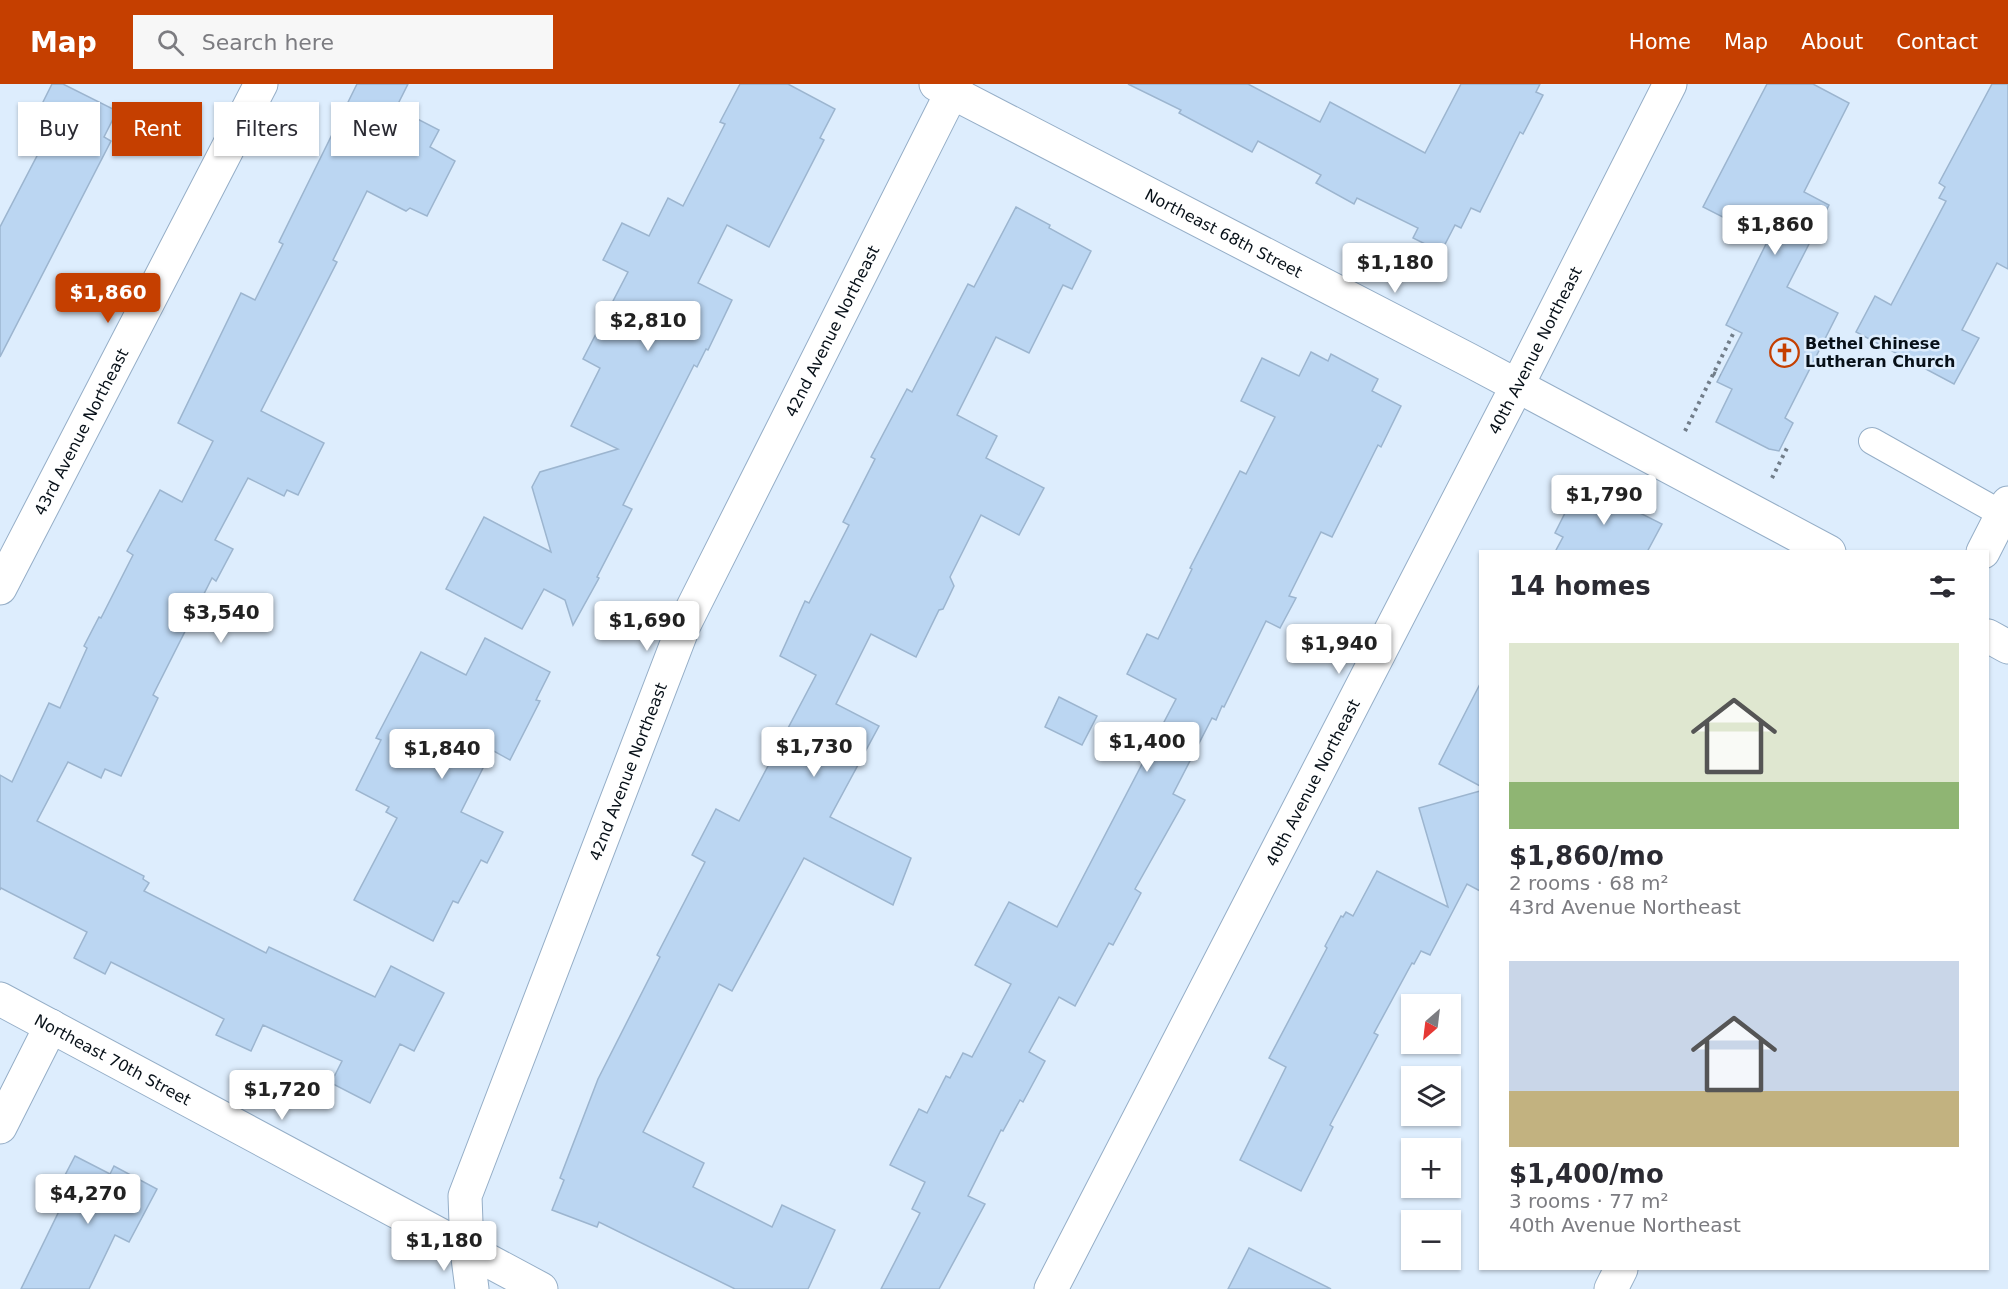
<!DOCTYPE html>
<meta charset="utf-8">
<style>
body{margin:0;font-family:"DejaVu Sans",sans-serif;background:#f7f7f7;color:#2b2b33;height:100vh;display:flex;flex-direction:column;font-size:22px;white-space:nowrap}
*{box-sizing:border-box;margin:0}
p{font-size:20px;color:#7c7c81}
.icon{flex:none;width:33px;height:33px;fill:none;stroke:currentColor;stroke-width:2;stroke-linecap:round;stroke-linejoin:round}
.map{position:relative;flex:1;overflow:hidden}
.sheet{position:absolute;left:1479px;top:466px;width:510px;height:720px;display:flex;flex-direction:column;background:#fff;border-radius:0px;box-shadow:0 2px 4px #0004}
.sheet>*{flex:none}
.guide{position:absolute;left:18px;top:18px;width:570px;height:54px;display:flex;gap:12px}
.needle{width:39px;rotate:208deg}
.tools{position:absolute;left:1401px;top:910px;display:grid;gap:12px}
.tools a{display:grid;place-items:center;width:60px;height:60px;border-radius:0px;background:#fff;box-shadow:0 2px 4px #0004;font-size:30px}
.price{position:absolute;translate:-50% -51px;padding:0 14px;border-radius:6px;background:#fff;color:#222;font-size:20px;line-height:39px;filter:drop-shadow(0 2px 3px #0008)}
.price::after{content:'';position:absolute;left:50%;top:36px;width:18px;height:14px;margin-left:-9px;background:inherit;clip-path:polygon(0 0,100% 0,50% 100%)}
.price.on{background:#c53f00;color:#fff}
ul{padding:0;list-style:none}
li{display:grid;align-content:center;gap:12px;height:318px;padding:0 30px}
li span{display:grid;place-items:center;height:186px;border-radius:0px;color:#555}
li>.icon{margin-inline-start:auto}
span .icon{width:108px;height:108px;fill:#fffc;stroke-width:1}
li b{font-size:26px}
h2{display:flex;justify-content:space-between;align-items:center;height:72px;padding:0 30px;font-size:26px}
.tag{padding:0 21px;border-radius:0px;background:#fff;box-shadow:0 2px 4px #0004;font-size:21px;line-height:54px}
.tag.on{background:#c53f00;color:#fff}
header{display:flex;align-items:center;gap:36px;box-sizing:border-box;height:84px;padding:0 30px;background:#c53f00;color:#fff}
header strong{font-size:28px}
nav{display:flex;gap:33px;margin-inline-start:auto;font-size:21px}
.search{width:420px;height:54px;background:#f7f7f7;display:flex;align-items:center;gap:15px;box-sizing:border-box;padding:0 21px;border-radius:0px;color:#7c7c81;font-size:22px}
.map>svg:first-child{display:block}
.building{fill:#bbd6f2;stroke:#9cb5cf;stroke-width:1.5}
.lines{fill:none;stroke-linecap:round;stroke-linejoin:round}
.service-casing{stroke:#95aec7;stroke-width:28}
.minor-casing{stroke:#95aec7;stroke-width:35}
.tertiary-casing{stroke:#95aec7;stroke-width:35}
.path{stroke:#717d89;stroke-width:4;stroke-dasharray:3 4.5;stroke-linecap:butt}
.service{stroke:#fff;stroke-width:26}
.minor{stroke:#fff;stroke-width:33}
.tertiary{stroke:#fff;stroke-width:33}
.labels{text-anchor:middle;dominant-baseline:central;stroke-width:5;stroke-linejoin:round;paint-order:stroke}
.street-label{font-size:16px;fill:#071018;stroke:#ddedfd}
.poi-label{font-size:16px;font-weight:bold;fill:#071018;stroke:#ddedfd;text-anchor:start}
</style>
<header>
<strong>Map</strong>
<div class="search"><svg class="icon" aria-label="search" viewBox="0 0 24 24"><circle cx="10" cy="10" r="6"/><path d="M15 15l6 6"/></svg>Search here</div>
<nav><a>Home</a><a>Map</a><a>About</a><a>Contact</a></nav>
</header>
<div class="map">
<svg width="2008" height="1205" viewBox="0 0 2008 1205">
<rect width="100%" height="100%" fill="#ddedfd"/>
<g class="building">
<polygon points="52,0 63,0 117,27 104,53 111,57 0,273 0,143 40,66 23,58"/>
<polygon points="357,0 408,0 396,24 439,46 430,63 455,77 427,132 410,124 406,127 367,107 333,176 337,178 261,327 324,359 298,411 287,406 284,412 248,394 215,456 233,465 216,497 212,494 153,611 158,614 121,692 105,685 101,694 68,678 37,737 144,792 143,795 149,799 144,807 266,869 269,863 375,913 391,882 444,909 414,967 400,960 370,1019 331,999 342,977 263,941 251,967 216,951 224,935 111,878 105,890 74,874 87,848 1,804 0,806 0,691 12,698 49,619 60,624 87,564 84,562 99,533 101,534 133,471 127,467 160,406 182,418 213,357 178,339 241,209 255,216 283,160 279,158"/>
<polygon points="740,0 788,0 835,25 820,54 824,56 769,163 727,141 698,199 732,216 708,266 706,265 697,283 694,281 623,421 632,425 597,493 599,494 573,541 565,516 544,505 522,545 446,505 484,433 551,468 532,403 540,388 618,365 571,342 600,284 583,275 628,188 603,176 622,139 649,152 668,114 683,122 725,40 720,38"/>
<polygon points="1128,0 1248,0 1320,38 1330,18 1425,69 1461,0 1540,0 1536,8 1543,11 1523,50 1520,48 1480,128 1471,124 1461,144 1455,141 1441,168 1413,154 1418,144 1357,114 1354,120 1316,99 1321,91 1258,57 1252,68 1179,29 1181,26"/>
<polygon points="1767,0 1813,0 1849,19 1804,108 1829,121 1787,203 1838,229 1785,334 1793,339 1779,367 1769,365 1716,338 1732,305 1717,298 1742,249 1726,241 1768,156 1703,123"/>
<polygon points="1992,0 2008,0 2008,185 1997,179 1962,246 1979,254 1954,300 1856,248 1875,212 1891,221 1946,117 1939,114 1945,103 1939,99"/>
<polygon points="1016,123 1050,141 1049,144 1091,167 1072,205 1063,201 1029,269 996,253 957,331 997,352 986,374 1044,404 1019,451 981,431 950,493 954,502 943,525 939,526 916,573 871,550 836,620 879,642 830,733 911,774 893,821 804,774 732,907 719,900 643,1048 704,1079 693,1103 772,1143 782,1121 835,1146 808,1205 735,1205 599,1138 597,1143 552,1126 564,1096 560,1094 598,995 660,873 657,871 705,778 692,771 716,725 739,737 816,591 780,572 805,517 809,519 849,441 843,438 875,375 871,373 907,305 912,308 968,200 974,203"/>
<polygon points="1311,268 1328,277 1331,270 1378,295 1372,307 1401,322 1381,363 1378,361 1332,453 1321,448 1289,512 1296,514 1280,544 1266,537 1224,623 1222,622 1216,636 1212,634 1173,710 1185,716 1135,805 1141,809 1113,861 1109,859 1075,922 1059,913 1029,968 1045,977 1023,1018 1020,1016 1003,1047 1001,1046 968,1112 985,1120 939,1205 881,1205 920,1129 912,1125 925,1098 890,1081 919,1025 927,1029 946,992 950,994 963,969 972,973 1011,900 975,881 1009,818 1057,843 1176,615 1127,590 1147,550 1158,555 1192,485 1190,484 1240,387 1246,390 1275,333 1241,317 1262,274 1299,292"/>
<polygon points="1580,399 1662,440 1647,468 1555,468 1563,453 1555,449"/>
<polygon points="485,554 550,588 536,616 540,617 510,676 492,666 461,728 503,748 487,779 481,776 458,819 453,817 433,857 354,816 397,734 386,728 389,723 356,706 381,656 376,654 421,568 466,591"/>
<polygon points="1480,600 1480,702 1439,680"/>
<polygon points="1059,613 1097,632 1082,661 1045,643"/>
<polygon points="1480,707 1480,807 1467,800 1430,871 1421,867 1414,880 1412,879 1374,949 1378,951 1330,1041 1333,1043 1301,1107 1240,1076 1286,983 1269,974 1327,864 1325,862 1341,832 1343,833 1346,828 1353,832 1377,787 1448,823 1419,724"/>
<polygon points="75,1072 110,1090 114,1082 157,1105 129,1158 115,1151 89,1205 21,1205 61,1123 51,1118"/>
<polygon points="1249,1164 1331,1205 1228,1205"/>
</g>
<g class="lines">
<defs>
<polyline id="service" points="1872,357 2002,430"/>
<g id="minor">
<path id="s1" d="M936 0 1469 276 1829 468"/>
<polyline points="1983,468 2008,419"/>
<path id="s2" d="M0 504 261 0"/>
<polyline points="1988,552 2008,563"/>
<polyline points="0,1043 51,942"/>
<path id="s3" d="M472 1205 467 1166 465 1112 684 541 956 0"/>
<polyline points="1611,1205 1621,1185"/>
</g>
<g id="tertiary">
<path id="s4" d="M0 915 541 1205"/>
<path id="s5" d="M1051 1205 1517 302 1670 0"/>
</g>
</defs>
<use href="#service" class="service-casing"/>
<use href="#minor" class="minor-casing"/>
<use href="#tertiary" class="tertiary-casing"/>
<g class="path">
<polyline points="1713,289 1720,292"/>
<polyline points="1685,347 1735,246"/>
<polyline points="1772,394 1788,362"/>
</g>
<use href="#service" class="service"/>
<use href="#minor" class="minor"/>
<use href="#tertiary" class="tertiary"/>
</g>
<defs>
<symbol id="church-ring" viewBox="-11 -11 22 22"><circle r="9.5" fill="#ddedfd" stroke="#c53f00" stroke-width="1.5"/><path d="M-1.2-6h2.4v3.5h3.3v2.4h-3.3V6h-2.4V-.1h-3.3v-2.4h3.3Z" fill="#c53f00"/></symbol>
</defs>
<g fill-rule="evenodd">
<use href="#church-ring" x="1768" y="252" width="33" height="33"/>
</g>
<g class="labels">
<g class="street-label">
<text stroke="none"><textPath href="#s1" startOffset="324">Northeast 68th Street</textPath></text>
<text stroke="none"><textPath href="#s3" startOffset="1034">42nd Avenue Northeast</textPath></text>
<text stroke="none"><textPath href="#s5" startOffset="1056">40th Avenue Northeast</textPath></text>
<text stroke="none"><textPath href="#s2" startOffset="176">43rd Avenue Northeast</textPath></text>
<text stroke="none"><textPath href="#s3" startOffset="548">42nd Avenue Northeast</textPath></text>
<text stroke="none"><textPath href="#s5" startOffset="570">40th Avenue Northeast</textPath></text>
<text stroke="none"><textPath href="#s4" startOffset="128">Northeast 70th Street</textPath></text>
</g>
<g class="poi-label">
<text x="1805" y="259">Bethel Chinese<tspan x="1805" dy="18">Lutheran Church</tspan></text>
</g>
</g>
</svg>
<div class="tools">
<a><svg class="needle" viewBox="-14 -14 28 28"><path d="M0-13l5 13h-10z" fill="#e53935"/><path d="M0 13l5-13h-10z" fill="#7c7c81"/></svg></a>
<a><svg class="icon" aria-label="layers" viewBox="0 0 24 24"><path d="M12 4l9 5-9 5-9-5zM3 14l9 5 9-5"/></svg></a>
<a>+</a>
<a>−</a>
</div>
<b class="price" style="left:1775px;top:172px">$1,860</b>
<b class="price" style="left:1395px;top:210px">$1,180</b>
<b class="price on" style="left:108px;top:240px">$1,860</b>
<b class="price" style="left:648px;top:268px">$2,810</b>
<b class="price" style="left:1604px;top:442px">$1,790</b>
<b class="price" style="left:221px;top:560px">$3,540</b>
<b class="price" style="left:647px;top:568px">$1,690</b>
<b class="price" style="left:1339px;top:591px">$1,940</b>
<b class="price" style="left:1147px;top:689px">$1,400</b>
<b class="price" style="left:814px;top:694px">$1,730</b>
<b class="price" style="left:442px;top:696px">$1,840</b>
<b class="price" style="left:282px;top:1037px">$1,720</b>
<b class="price" style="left:88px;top:1141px">$4,270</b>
<b class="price" style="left:444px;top:1188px">$1,180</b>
<div class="guide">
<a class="tag">Buy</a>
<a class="tag on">Rent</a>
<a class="tag">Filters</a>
<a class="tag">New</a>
</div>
<section class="sheet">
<h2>14 homes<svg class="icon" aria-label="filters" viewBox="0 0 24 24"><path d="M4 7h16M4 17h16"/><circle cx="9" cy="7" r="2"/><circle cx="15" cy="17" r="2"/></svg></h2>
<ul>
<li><span style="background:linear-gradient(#dfe7d0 75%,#8fb573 0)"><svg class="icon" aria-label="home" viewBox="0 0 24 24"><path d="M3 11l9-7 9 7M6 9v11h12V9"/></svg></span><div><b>$1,860/mo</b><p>2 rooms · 68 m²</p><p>43rd Avenue Northeast</p></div></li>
<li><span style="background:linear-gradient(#c9d6e8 70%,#c2b280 0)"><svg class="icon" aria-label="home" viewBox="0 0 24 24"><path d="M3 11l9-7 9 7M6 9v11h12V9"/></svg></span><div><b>$1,400/mo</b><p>3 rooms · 77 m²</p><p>40th Avenue Northeast</p></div></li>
</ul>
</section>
</div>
